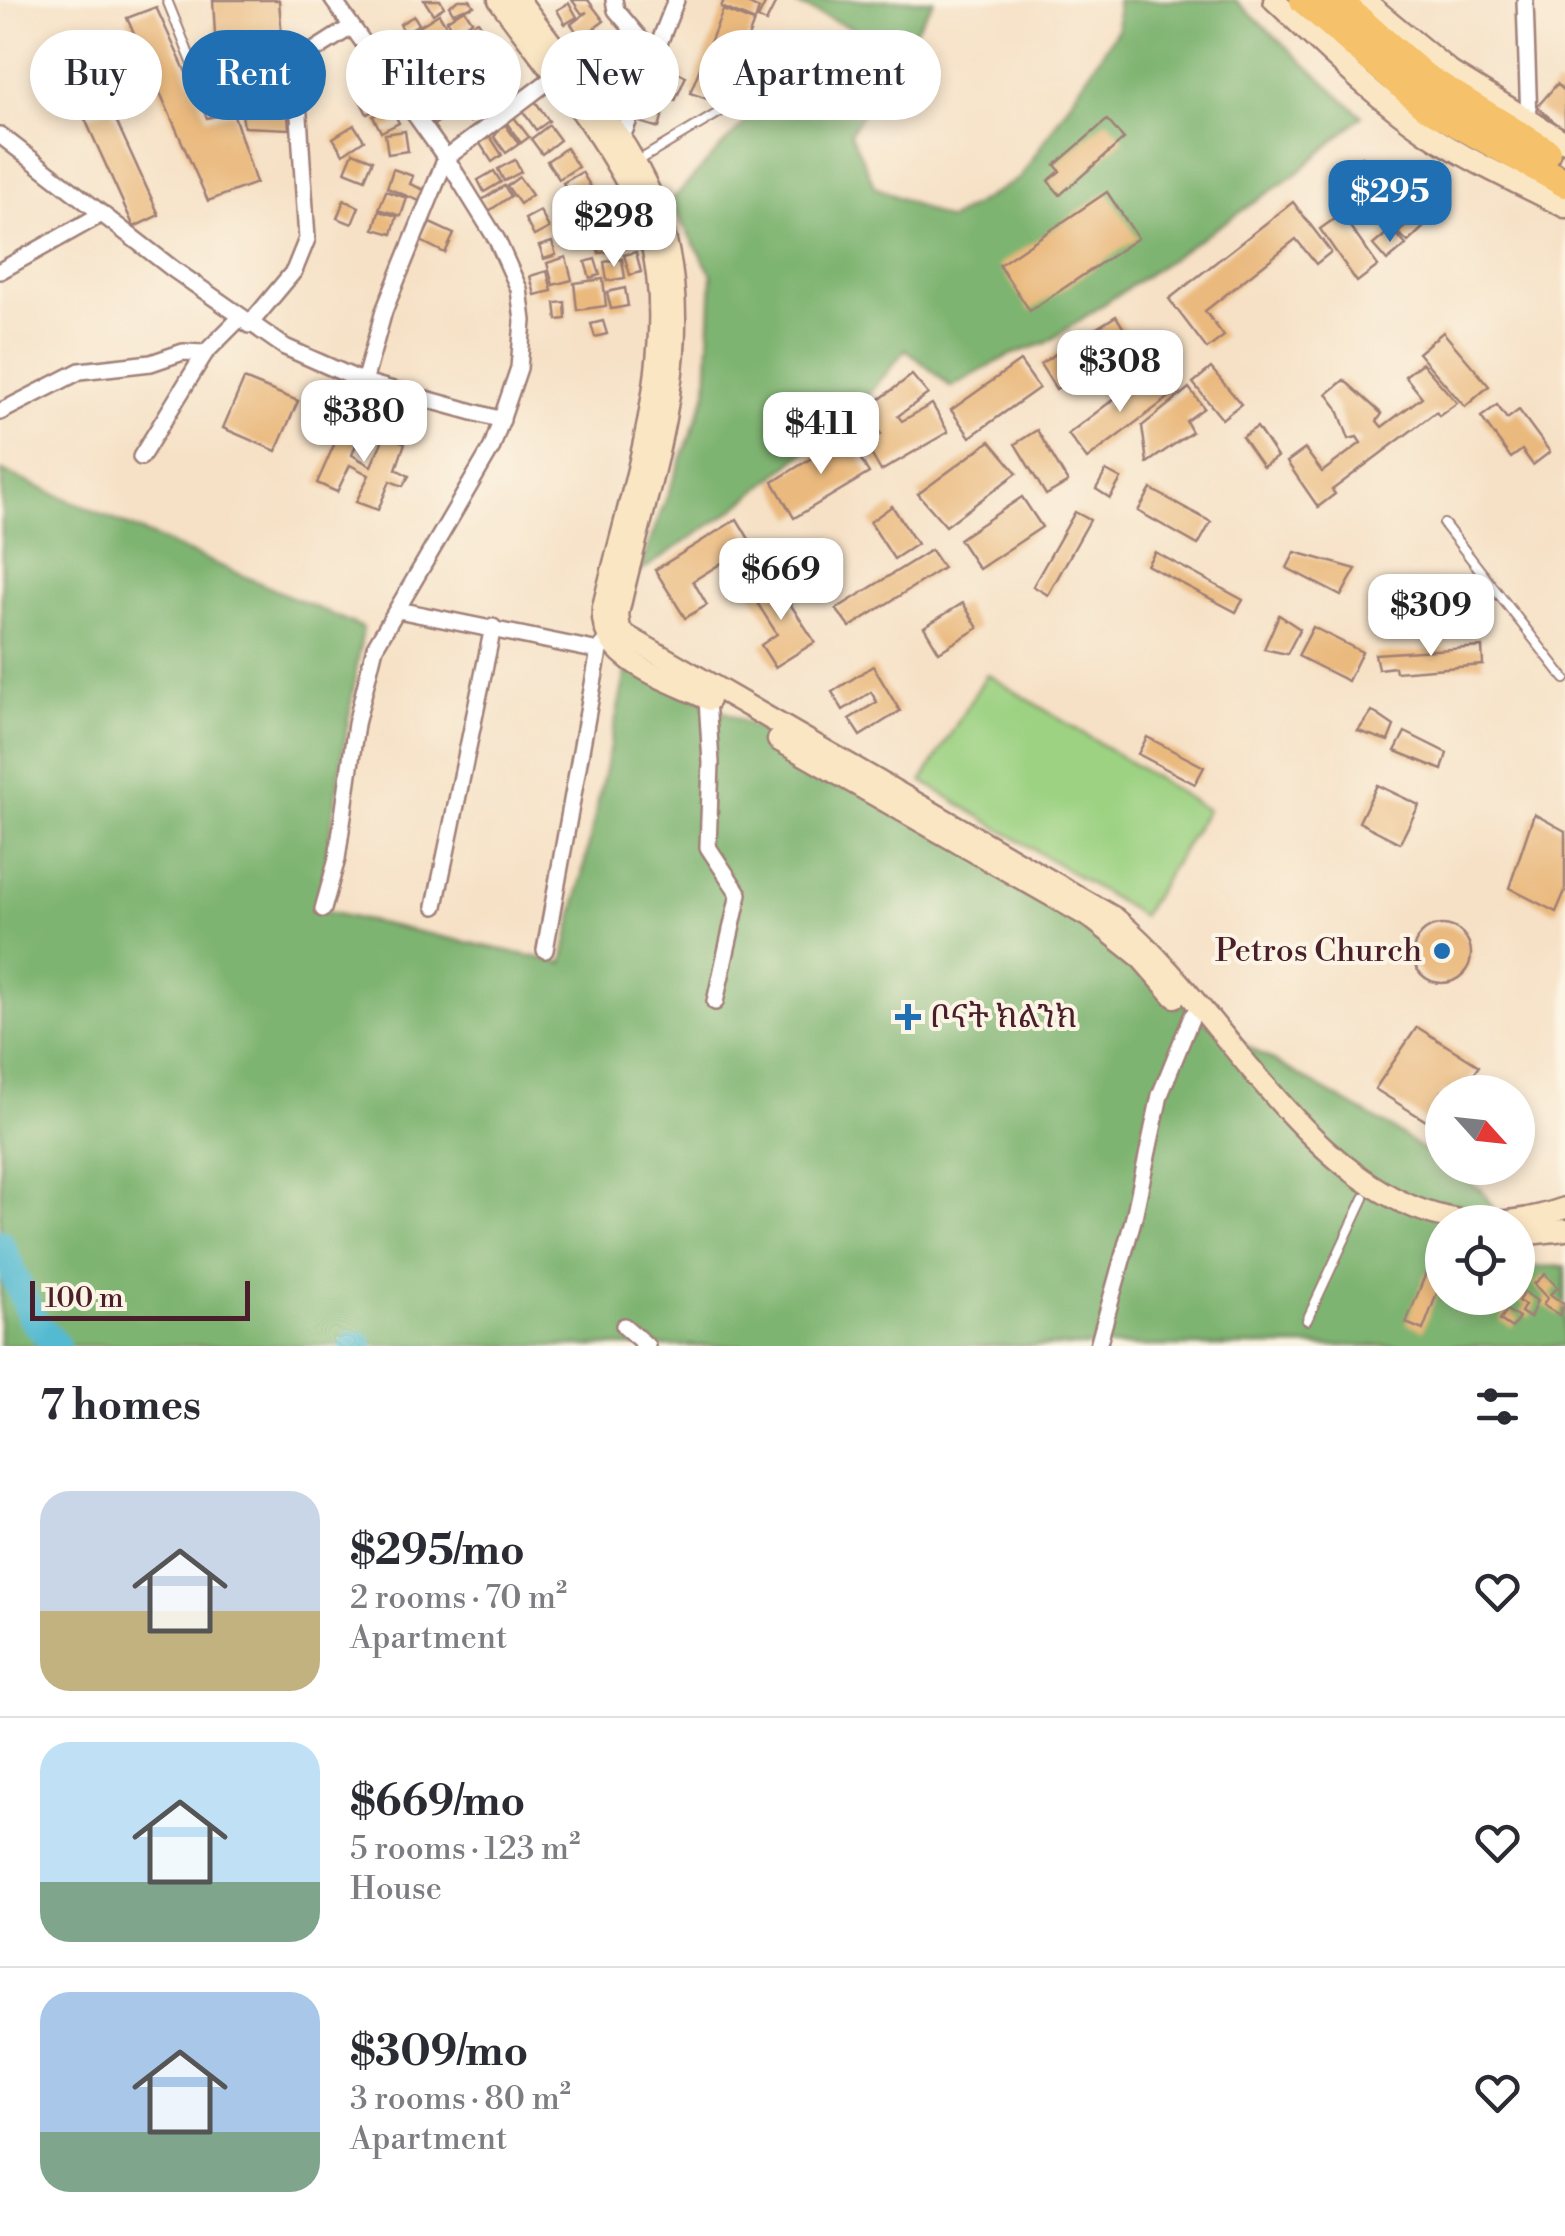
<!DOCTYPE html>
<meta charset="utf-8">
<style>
body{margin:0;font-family:"Libre Bodoni","Noto Serif Ethiopic",serif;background:#f2f2f3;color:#2b2b33;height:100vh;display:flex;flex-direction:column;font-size:38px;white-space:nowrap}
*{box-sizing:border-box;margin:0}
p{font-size:32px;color:#7c7c81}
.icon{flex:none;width:55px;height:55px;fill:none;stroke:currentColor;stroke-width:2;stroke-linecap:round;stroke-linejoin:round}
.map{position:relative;height:1346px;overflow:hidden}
.side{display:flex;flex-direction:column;background:#fff;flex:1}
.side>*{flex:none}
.banner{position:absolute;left:30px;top:30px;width:1000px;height:90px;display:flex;gap:20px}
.needle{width:65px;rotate:117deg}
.tools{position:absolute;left:1425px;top:1075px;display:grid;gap:20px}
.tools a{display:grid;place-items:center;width:110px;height:110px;border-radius:50%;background:#fff;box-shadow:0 5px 15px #0003;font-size:50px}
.scale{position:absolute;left:30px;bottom:25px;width:220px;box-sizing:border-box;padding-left:10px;border:5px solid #4a1f2b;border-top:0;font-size:28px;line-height:35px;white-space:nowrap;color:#4a1f2b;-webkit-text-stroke:8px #fcf5e5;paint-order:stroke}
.price{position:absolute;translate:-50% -85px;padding:0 22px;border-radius:20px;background:#fff;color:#222;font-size:32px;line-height:65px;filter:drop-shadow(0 2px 5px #0008)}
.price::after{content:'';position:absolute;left:50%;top:60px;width:30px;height:22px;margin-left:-15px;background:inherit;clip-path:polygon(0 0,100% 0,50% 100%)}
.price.current{background:#1f6fb2;color:#fff}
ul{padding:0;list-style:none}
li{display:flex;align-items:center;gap:30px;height:250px;padding:0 40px}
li+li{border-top:2px solid #e1e1e2}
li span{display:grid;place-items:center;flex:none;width:280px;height:200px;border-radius:30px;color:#555}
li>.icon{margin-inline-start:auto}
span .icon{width:120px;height:120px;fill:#fffc;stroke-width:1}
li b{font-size:42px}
h2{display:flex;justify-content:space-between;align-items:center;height:120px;padding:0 40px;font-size:42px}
.chip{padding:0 35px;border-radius:45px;background:#fff;box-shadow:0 5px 15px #0003;font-size:35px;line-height:90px}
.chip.current{background:#1f6fb2;color:#fff}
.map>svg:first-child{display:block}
.green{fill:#9dd283;stroke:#747857;stroke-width:2.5}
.forest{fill:#7eb471;stroke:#646a4e;stroke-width:2.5}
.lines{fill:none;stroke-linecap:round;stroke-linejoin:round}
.river{stroke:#53bad1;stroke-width:28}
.building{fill:#eab97e}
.lane-casing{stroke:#a08078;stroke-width:12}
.street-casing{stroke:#a08078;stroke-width:20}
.secondary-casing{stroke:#a08078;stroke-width:25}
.highway-casing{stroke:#a08078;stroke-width:32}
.lane{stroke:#fff;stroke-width:8}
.street{stroke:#fff;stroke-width:15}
.secondary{stroke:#fbe6c4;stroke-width:20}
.highway{stroke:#f5c16b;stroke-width:28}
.poi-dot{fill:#1f6fb2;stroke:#fcf5e5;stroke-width:4}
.labels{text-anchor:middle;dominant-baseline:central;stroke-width:8;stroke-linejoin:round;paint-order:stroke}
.poi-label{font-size:32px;fill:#4a1f2b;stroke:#fcf5e5;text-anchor:end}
</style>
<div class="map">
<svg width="1565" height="1346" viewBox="0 0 1565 1346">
<rect width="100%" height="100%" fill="#fcf5e5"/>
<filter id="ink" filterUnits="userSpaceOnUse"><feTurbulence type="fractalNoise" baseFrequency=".01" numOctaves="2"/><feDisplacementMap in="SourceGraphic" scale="20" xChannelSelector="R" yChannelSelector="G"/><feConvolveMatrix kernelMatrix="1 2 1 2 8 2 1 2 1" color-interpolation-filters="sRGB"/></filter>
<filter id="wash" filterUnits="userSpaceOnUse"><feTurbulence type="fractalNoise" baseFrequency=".0048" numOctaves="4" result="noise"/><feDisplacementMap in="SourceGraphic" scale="40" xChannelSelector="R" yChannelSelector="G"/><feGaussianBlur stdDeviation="2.25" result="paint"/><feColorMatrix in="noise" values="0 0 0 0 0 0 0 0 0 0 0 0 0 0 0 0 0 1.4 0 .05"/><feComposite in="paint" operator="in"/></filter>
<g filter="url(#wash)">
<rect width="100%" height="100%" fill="#f6e1c6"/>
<polygon class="green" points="987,674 1207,810 1142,916 922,781"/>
<g class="forest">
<path d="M787 0H934L850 133 875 187 948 220 1020 178 1118 29 1117 0H1235L1362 116 1296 174 1046 343 1010 355 951 387 906 349 855 411 733 510 638 573 707 392 712 275 670 202C704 166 736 129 773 97 801 73 832 56 859 31Z"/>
<polygon points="2,471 363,628 318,910 563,963 628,663 865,783 1135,948 1193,1015 1391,1128 1442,1163 1442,1168 1482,1190 1501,1222 1442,1222 1442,1298 1518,1298 1518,1250 1528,1267 1565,1266 1565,1346 381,1346 347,1342 345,1346 0,1346"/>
</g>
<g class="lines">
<g class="river">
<polyline points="0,1243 32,1318 56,1346"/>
<polyline points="354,1346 359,1346"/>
</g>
</g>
<g id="blocks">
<g class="building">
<polygon points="213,0 279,0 289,129 244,127 235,70 215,34"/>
<polygon points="424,0 440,0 444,7 433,14"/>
<polygon points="459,0 470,0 474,6 453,13 449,6"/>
<polygon points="572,0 588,0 604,21 581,38 571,24 587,12 582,14"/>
<polygon points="724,0 741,0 759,9 755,21 721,7"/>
<polygon points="767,0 777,0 766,22 758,18"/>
<polygon points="569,3 577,17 565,24 557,10"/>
<polygon points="156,7 207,118 233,112 256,183 208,201 127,18"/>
<polygon points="464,9 472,21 455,32 447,20"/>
<polygon points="723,10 754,22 727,93 714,88 710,100 690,93"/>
<polygon points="439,14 453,37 428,51 424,43 430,35 418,27"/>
<polygon points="414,16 419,24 404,33 400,24"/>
<polygon points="478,21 491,40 474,51 462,31"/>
<polygon points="459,34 471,53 453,64 441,45"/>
<polygon points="438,51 448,66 430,78 420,63"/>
<polygon points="627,52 637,65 616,80 607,66"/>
<polygon points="490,62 502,78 489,88 477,72"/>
<polygon points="459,63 466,73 453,81 447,71"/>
<polygon points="420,67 428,80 413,91 404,77"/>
<polygon points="671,69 686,76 675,101 660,95"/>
<polygon points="469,76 481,95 468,102 457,83"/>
<polygon points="1557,84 1565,91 1565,131 1537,107"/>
<polygon points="380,86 388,104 367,114 358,96"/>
<polygon points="428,100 446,116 434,125 420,106"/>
<polygon points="535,101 549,121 536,130 522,110"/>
<polygon points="473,102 481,116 470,122 462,108"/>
<polygon points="110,107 159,215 134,227 85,119"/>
<polygon points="391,107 399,123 381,132 373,116"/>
<polygon points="640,107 663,113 659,128 636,121"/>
<polygon points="513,116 529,137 521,143 506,122"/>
<polygon points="1107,120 1124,139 1060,195 1048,181 1060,171 1055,165"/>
<polygon points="504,123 519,144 506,153 494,137"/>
<polygon points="354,125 364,140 343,154 333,138"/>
<polygon points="549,125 560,140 542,154 531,139"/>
<polygon points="405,131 408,151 388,154 385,134"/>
<polygon points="489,135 502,155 492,162 479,142"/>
<polygon points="566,148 578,167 559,179 547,161"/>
<polygon points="353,152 373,160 365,179 345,171"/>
<polygon points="1362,157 1392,199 1365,219 1335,177"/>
<polygon points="515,160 521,172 504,181 498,169"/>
<polygon points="393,169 413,176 410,184 427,191 422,202 387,188"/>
<polygon points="494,171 501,182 484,192 478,180"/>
<polygon points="582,172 594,192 575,203 563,183"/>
<polygon points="519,177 532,195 520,204 507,186"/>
<polygon points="504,186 511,196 489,211 482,200"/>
<polygon points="386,191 407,198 401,216 379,209"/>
<polygon points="1107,192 1138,238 1030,311 999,265"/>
<polygon points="613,196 623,216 614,220 604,201"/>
<polygon points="1408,196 1418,207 1394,228 1385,217"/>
<polygon points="344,200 359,207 352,224 337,218"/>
<polygon points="601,201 609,222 587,231 579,210"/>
<polygon points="1293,202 1331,252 1316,264 1296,239 1205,311 1224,336 1207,349 1169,299"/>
<polygon points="379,211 397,216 392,234 374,229"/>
<polygon points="540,211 549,228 534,236 525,219"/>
<polygon points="1419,212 1429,222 1408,242 1398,233"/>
<polygon points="1341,214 1378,266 1357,282 1320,229"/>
<polygon points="430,223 454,234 445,253 421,241"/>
<polygon points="1392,229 1406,245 1387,261 1373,245"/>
<polygon points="615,232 618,250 599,253 595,236"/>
<polygon points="552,242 556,255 544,259 539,246"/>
<polygon points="636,252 641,272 630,275 624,255"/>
<polygon points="566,257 572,280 553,285 547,263"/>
<polygon points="595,259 600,275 590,278 585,262"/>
<polygon points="622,259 625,278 607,281 604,262"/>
<polygon points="547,271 552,291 535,295 530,276"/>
<polygon points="603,279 606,306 577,310 574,283"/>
<polygon points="625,288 628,306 611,309 607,292"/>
<polygon points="565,302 566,319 557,320 555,303"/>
<polygon points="1116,316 1132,342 1056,389 1040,364"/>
<polygon points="603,321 607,334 595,337 591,324"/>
<polygon points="1443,332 1489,386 1465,407 1418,353"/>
<polygon points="1020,361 1039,388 970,437 951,410"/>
<polygon points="1422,363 1457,403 1439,416 1436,412 1332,490 1335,494 1318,507 1287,462 1305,449 1322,472 1361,443 1357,437 1349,439 1337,407 1327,394 1344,380 1382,414 1377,421 1382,427 1422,397 1405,376"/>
<polygon points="1211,368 1241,404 1222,419 1193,383"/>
<polygon points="1152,370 1171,396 1087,459 1068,434"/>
<polygon points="912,375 928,394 898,416 902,421 932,404 948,432 881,471 865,443 881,434 864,411"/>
<polygon points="244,379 298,401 276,451 223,428"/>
<polygon points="1189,388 1204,408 1186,421 1192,432 1147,463 1142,426"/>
<polygon points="1497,405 1507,419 1519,410 1550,452 1533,465 1522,450 1511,458 1481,417"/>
<polygon points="346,418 363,426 352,455 371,466 385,435 405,443 396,469 409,476 403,486 390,481 378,510 356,502 369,475 350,465 337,492 317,483"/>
<polygon points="1257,427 1277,457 1263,467 1242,437"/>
<polygon points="1037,430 1068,482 1046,495 1015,444"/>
<polygon points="847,436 869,473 794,518 773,482"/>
<polygon points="990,441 1017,473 946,526 918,494"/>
<polygon points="1106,471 1121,479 1110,498 1096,489"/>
<polygon points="1151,489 1211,522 1198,545 1138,511"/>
<polygon points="1022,497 1042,527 979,569 959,539"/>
<polygon points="892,506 917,544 894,559 870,522"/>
<polygon points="1075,512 1090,520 1048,595 1033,586"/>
<polygon points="737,519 752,544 693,581 707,605 685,618 655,570"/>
<polygon points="931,550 943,568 850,627 836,609"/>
<polygon points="1155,552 1243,600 1236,612 1147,565"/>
<polygon points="1295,552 1356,569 1341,596 1287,568"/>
<polygon points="772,576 815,642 775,667 761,645 777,634 749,590"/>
<polygon points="963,603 978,628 939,652 924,627"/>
<polygon points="1279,615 1300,629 1287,654 1264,649"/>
<polygon points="1313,627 1362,652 1348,681 1298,656"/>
<polygon points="1482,647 1483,665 1396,672 1395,667 1378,669 1375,654"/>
<polygon points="873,666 900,711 860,736 849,719 877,702 871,692 843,710 832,692"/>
<polygon points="1372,711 1394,726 1388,741 1358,731"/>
<polygon points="1405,732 1447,753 1442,770 1395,751"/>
<polygon points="1147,737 1204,767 1195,784 1138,754"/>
<polygon points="1377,785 1419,805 1400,843 1359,822"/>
<polygon points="1534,814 1565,831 1565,891 1556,912 1509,888"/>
<circle cx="1442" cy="954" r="29"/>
<polygon points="1417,1027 1479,1066 1462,1092 1442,1092 1439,1129 1375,1089"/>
<polygon points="1426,1273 1442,1280 1423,1330 1406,1323"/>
<polygon points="1545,1274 1558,1288 1550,1294 1565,1305 1559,1315 1543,1305 1547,1298 1534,1284"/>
<polygon points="1524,1292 1537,1301 1530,1318 1521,1312 1525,1305 1518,1301"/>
<polygon points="1507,1310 1519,1318 1512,1328 1500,1320"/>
</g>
</g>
</g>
<g filter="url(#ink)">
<use href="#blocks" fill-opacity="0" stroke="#a08078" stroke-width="2.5"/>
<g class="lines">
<defs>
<g id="lane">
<polyline points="167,0 208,102"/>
<polyline points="638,161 730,106 752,88"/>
<polyline points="1444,524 1565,679"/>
<polyline points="1307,1320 1364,1198"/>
</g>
<g id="street">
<polyline points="614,0 616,10 652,53"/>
<polyline points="1525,0 1529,122"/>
<polyline points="0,135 173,269 285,347 364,382 502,420"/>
<polyline points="619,145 676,0"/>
<polyline points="0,271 100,215"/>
<polyline points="249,325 294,271 307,239 296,70 304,57 351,27"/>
<polyline points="364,382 384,311 446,158 554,77"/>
<polyline points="0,412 80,371 151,363 183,352 205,353"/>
<polyline points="141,457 205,353 240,318"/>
<polyline points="398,610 599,651"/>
<polyline points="707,699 711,763 708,847 739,894 715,1002"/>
<polyline points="435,906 493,627"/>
<polyline points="323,909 337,859 356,724 375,647 492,447 519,368 523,321 519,289 497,240 446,158 333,0"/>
<polyline points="545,950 599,651 606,639"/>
<polyline points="624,1326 647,1346"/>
<polyline points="1098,1346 1134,1217 1160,1095 1192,1016"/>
</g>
<g id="secondary">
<path d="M499 0C545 63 610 140 640 210 690 323 631 490 603 607 598 662 669 679 709 700"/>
<path d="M519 0C561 58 614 118 645 182 713 322 649 472 618 614L620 632 1115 918C1250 1030 1348 1284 1565 1208"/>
<path d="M1274 0C1324 47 1371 95 1427 133 1471 162 1518 183 1565 207"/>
<polyline points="1364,0 1452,73 1565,142"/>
<polyline points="778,740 1094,920 1139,956 1175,997"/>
<polyline points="1518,1235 1565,1230"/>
</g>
<g id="highway">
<polyline points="1304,0 1425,105 1565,183"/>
<polyline points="1336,0 1424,77 1546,152"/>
</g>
</defs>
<use href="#lane" class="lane-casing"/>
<use href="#street" class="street-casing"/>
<use href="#secondary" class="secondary-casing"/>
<use href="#highway" class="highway-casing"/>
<use href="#lane" class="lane"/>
<use href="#street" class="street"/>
<use href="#secondary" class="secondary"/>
<use href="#highway" class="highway"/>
</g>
</g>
<g class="poi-dot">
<circle cx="1442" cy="951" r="10"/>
<path d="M903 1002h10v10h10v10h-10v10h-10v-10h-10v-10h10z"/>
</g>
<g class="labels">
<g class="poi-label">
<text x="1422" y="951">Petros Church</text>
<text x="930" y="1017" text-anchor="start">ቦናት ክልንክ</text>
</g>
</g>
</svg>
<div class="tools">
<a><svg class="needle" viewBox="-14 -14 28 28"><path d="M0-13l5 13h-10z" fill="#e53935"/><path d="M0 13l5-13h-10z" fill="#7c7c81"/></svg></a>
<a><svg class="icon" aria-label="locate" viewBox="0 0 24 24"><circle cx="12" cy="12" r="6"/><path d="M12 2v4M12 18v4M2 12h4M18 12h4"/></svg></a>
</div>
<div class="scale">100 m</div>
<b class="price current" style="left:1390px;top:245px">$295</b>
<b class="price" style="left:614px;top:270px">$298</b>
<b class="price" style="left:1120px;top:415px">$308</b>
<b class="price" style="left:364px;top:465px">$380</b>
<b class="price" style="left:821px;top:477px">$411</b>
<b class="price" style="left:781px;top:623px">$669</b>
<b class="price" style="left:1431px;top:659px">$309</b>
<div class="banner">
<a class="chip">Buy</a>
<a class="chip current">Rent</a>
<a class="chip">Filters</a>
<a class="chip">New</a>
<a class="chip">Apartment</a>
</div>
</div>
<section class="side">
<h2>7 homes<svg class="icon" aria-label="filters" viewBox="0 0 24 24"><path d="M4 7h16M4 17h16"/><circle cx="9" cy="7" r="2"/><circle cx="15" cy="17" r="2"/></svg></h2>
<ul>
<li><span style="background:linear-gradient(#c9d6e8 60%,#c2b280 0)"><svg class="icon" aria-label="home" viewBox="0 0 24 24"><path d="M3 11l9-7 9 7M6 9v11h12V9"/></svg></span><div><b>$295/mo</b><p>2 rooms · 70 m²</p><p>Apartment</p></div><svg class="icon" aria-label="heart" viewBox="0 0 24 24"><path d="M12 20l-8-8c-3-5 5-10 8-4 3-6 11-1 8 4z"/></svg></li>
<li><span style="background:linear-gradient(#bfe0f5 70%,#7fa58c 0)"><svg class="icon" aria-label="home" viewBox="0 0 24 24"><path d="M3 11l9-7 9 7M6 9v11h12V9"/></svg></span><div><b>$669/mo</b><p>5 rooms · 123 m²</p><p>House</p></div><svg class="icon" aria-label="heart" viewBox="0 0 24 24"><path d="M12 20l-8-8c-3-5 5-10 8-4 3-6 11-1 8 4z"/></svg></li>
<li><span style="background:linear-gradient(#a9c7e8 70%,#7fa58c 0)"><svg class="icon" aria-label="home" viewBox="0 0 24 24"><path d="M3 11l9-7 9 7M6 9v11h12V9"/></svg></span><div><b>$309/mo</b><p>3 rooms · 80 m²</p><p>Apartment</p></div><svg class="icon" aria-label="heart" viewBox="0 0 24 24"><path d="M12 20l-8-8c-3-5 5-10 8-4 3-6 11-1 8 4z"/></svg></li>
</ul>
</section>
